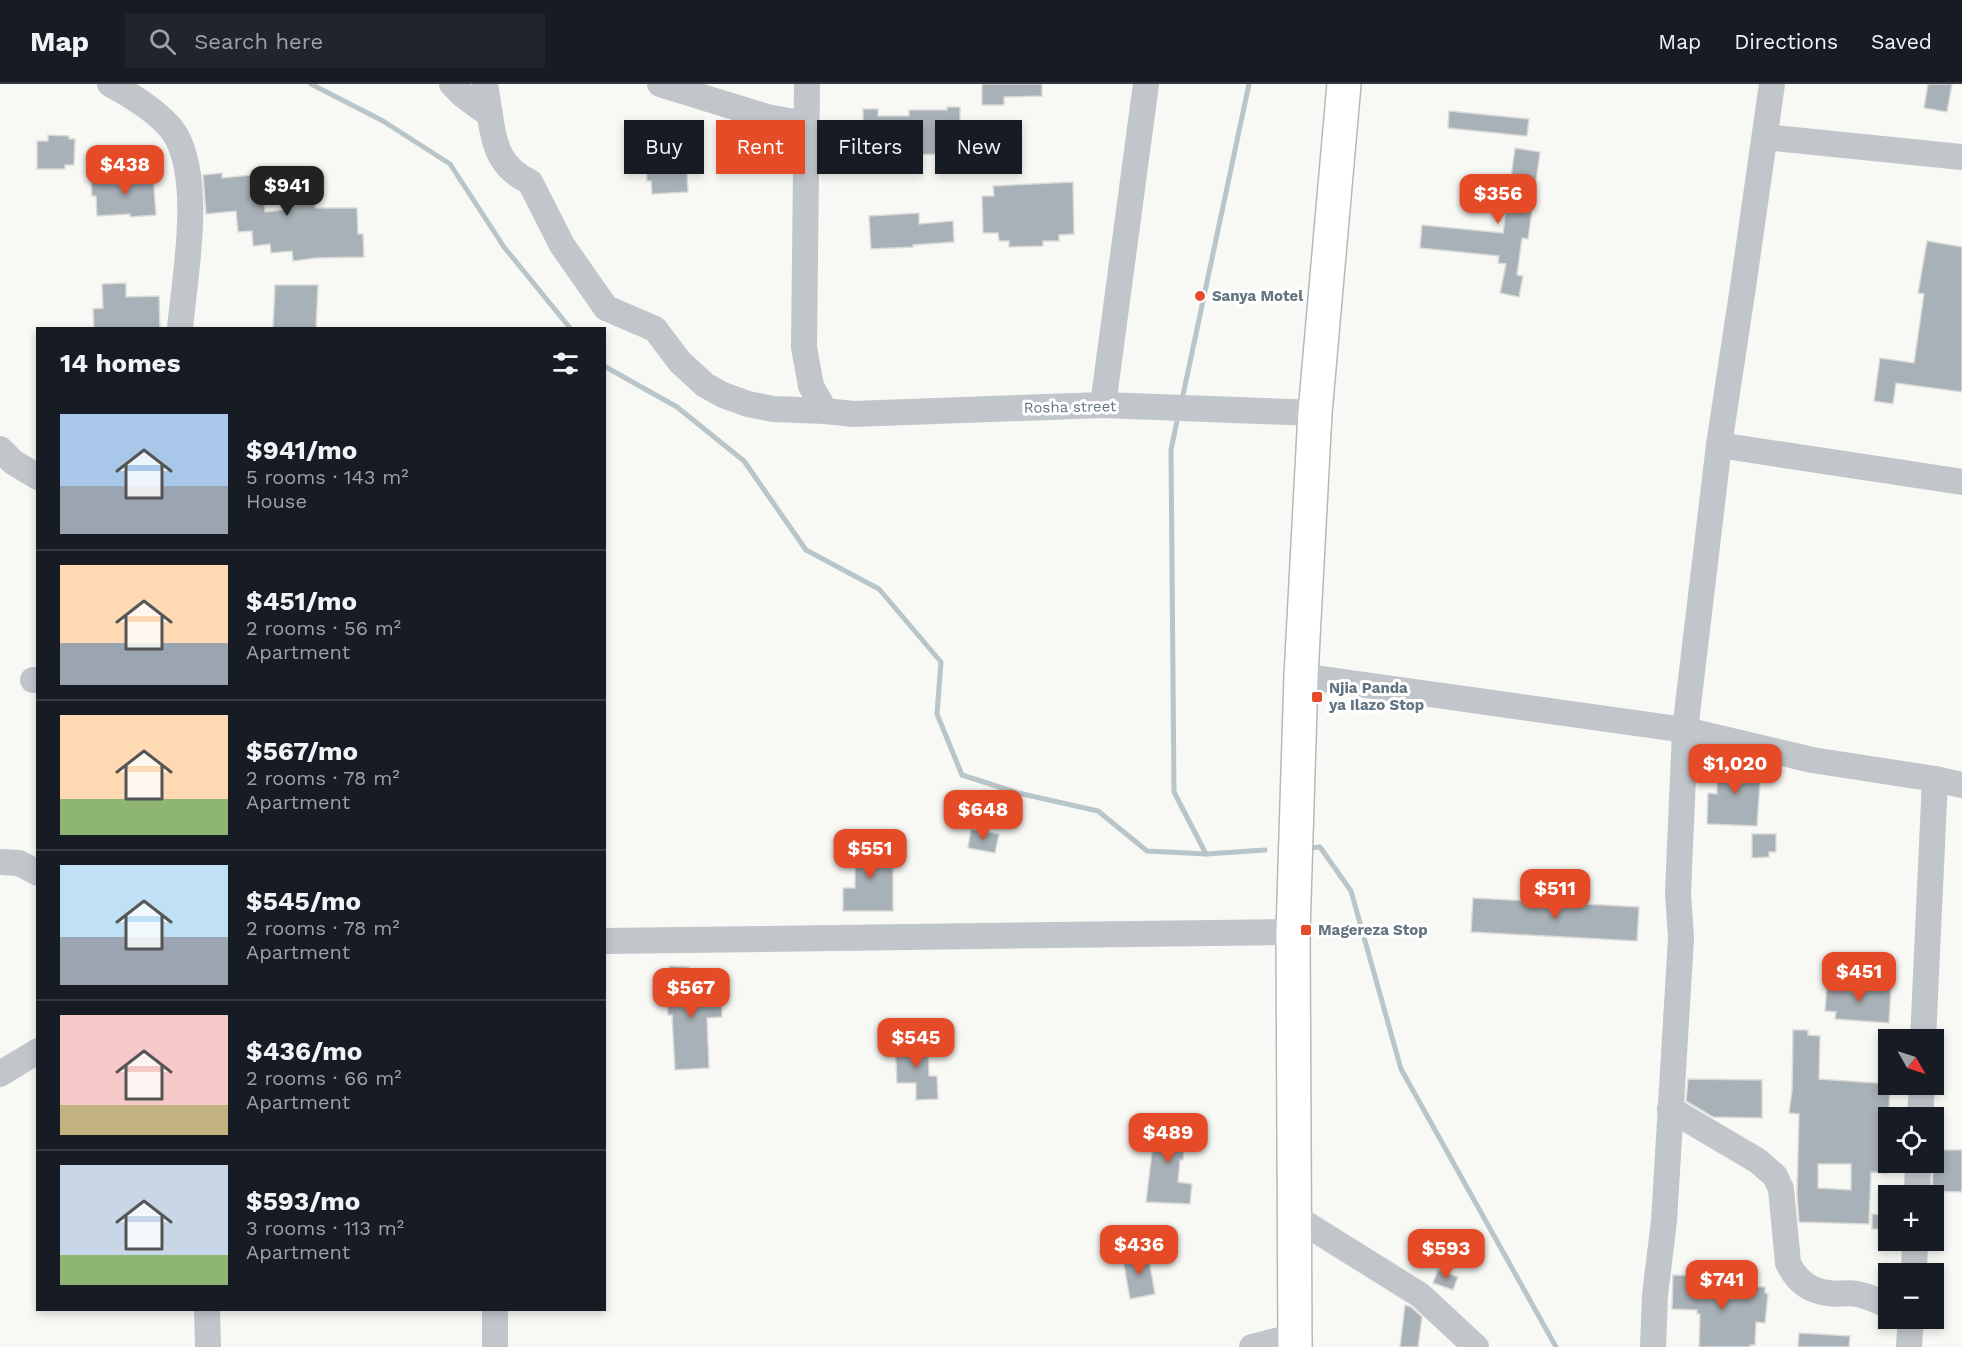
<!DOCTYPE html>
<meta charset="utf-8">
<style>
body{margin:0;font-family:"Work Sans",sans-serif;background:#20242c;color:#f1f3f6;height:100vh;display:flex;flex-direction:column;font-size:22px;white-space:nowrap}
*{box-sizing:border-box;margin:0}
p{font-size:20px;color:#9ea1a6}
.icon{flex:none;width:33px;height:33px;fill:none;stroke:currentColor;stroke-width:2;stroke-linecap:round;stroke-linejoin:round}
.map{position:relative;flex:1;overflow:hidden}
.drawer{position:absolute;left:36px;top:243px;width:570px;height:984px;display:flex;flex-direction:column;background:#171b24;border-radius:0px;box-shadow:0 3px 9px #0003}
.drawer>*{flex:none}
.top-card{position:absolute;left:624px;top:36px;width:570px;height:54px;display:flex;gap:12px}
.needle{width:39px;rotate:129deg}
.fabs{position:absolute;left:1878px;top:945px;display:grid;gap:12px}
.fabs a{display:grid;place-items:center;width:66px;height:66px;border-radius:0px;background:#171b24;box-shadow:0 3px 9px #0003;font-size:30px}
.price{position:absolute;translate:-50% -51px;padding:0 14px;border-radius:12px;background:#e64b27;color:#fff;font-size:20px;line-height:39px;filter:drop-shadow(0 2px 3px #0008)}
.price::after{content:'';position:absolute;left:50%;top:36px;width:18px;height:14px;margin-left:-9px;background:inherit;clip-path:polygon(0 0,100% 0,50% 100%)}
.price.active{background:#222;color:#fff}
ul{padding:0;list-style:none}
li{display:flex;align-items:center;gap:18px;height:150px;padding:0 24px}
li+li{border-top:2px solid #363941}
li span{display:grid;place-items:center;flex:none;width:168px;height:120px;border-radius:0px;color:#555}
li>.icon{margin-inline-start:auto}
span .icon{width:72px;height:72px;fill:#fffc;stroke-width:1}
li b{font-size:26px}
h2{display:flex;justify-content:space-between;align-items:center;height:72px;padding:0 24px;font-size:26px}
.pill{padding:0 21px;border-radius:0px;background:#171b24;box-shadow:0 3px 9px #0003;font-size:21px;line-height:54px}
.pill.active{background:#e64b27;color:#fff}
header{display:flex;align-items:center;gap:36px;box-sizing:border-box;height:84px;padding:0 30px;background:#171b24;border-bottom:2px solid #363941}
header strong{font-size:28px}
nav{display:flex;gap:33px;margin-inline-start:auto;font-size:21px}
.search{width:420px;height:54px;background:#20242c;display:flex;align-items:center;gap:15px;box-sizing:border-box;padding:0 21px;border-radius:0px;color:#9ea1a6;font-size:22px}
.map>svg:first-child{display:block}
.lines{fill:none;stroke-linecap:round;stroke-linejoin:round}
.stream{stroke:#b8c5c9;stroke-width:5}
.building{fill:#a8b1b7;stroke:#dadad8;stroke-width:1.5;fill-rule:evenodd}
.highway-casing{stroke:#b5b9bc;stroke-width:36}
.minor{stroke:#c1c6ca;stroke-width:26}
.highway{stroke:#fff;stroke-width:33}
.poi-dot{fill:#e64b27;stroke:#fff;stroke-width:2}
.labels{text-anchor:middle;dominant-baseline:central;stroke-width:6;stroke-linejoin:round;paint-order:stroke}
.poi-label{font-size:15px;font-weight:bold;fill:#637581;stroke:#fff;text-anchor:start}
.street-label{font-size:15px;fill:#637581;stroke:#fff}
</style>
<header>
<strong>Map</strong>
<div class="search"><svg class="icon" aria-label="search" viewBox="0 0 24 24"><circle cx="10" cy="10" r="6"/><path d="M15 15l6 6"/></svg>Search here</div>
<nav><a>Map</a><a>Directions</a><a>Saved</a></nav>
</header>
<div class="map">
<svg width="1962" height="1263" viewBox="0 0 1962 1263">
<rect width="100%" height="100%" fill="#f8f8f5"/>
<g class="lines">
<g class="stream">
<polyline points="311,0 383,37 450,80 504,163 570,244"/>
<polyline points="604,282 677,323 744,377 806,466 879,505 941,578 937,630 962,691 1018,709 1098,727 1147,767 1206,770"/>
<polyline points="1183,311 1249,0"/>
<polyline points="1177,337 1171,366 1174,708 1206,770 1265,766"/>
<polyline points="1309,764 1320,763 1351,807 1401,985 1556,1263"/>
</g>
</g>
<g class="building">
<polygon points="982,0 1042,0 1042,12 1004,13 1004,21 982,21"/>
<polygon points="1928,0 1952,0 1947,28 1924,24"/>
<polygon points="947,23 960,23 960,48 943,48 943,70 863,72 863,25 878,25 878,32 909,32 909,26 947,26"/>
<polygon points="1449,27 1529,35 1527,52 1448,44"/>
<polygon points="48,51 69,52 69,55 75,55 74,81 65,81 65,85 37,85 37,57 48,57"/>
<polygon points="1515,64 1540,68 1528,155 1522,154 1517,191 1523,192 1519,213 1500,209 1506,180 1498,179 1499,172 1420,164 1422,141 1503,149"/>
<polygon points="660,70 660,74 686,72 688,108 652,110 651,97 647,97 646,71"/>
<polygon points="314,83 315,124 357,124 358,150 363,150 364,173 316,174 293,177 292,167 271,169 270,160 253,162 252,147 238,148 236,127 206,130 203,91 222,89 222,94 262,90 265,128 292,125 291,84"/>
<polygon points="153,91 156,131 130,133 130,130 97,132 96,112 92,112 91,97 106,96 105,93"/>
<polygon points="1073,98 1074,150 1059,151 1059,157 1043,157 1043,162 1009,163 1009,157 999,157 998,149 983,149 982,112 994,112 993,102"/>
<polygon points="919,129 919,140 953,137 954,158 913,161 913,163 871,165 869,132"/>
<polygon points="1927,157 1962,163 1962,308 1896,299 1893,320 1874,317 1880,274 1914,279 1924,210 1918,209"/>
<polygon points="126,199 126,213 159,212 160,244 94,244 93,225 103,224 102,200"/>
<polygon points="275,201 318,201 316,244 273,244"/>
<polygon points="1717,673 1761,683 1757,742 1707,740 1708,709 1717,710"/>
<polygon points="971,745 999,750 995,769 968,764"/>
<polygon points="1752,750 1776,750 1776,768 1769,768 1769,773 1752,774"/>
<polygon points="855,756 884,756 884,783 893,783 893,827 843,827 843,804 855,804"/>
<polygon points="1473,814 1639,823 1637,857 1471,848"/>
<polygon points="669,882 689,883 688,905 721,904 722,933 707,934 709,984 675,986 672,931 668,931 667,907"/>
<polygon points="1827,900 1891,904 1889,939 1835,935 1836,928 1825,927"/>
<path d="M1793 946H1808V951L1820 952 1819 995 1890 1000 1886 1089 1871 1088 1869 1140 1799 1138 1797 1110 1799 1030 1789 1029 1792 1007ZM1818 1080H1851V1106L1818 1104Z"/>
<polygon points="895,957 928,958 929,992 937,992 938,1015 916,1016 916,999 897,999"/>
<polygon points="1688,995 1762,996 1762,1034 1713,1033 1686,1017"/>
<polygon points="1174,1032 1187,1033 1183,1076 1180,1076 1178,1098 1192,1100 1190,1120 1146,1118 1156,1035 1174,1039"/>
<polygon points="1934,1066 1962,1066 1962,1108 1932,1107"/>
<polygon points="1872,1130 1888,1131 1888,1145 1872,1145"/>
<polygon points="1148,1170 1155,1210 1130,1215 1123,1175"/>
<polygon points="1438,1186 1458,1193 1453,1206 1433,1199"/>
<polygon points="1673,1191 1705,1192 1705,1202 1765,1203 1765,1209 1768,1210 1765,1239 1756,1238 1755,1261 1750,1261 1750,1263 1699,1263 1700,1230 1697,1230 1697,1226 1672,1225"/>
<polygon points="1405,1221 1411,1223 1422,1233 1418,1263 1400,1263"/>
<polygon points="1799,1249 1850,1252 1849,1263 1798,1263"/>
</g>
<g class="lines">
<defs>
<polyline id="highway" points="1295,1263 1293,848 1301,592 1315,329 1344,0"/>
</defs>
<use href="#highway" class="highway-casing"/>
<g class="minor">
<path d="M110 0C130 10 163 31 175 50 203 97 185 191 180 244"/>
<path d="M452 0 464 12 490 31C494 62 500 84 530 98L562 161 606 224 655 245 680 278 705 301 723 311 748 320 773 325 825 327 853 330 1103 321 1315 329"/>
<polyline points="485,0 490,31"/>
<polyline points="660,0 767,33 805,40"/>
<polyline points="807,0 804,263 811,302 825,327"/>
<polyline points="1765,53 1962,73"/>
<polyline points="1103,321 1146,0"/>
<polyline points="1719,361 1962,398"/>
<polyline points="0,365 13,378 38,393"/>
<polyline points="1301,592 1685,646 1812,676 1935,695 1962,701"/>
<polyline points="33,596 38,596"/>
<polyline points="0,778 19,779 38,789"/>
<polyline points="604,857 1293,848"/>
<polyline points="1923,956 1935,695"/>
<polyline points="0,990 38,967"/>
<path d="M1670 1025 1758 1077 1775 1092 1781 1105 1788 1179C1796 1196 1809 1207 1828 1209 1838 1211 1847 1208 1857 1210 1868 1212 1878 1217 1888 1221"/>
<polyline points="1920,1034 1922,1000"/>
<polyline points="1917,1112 1918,1078"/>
<polyline points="1295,1133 1420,1211 1476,1263"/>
<polyline points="1914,1190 1915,1156"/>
<polyline points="207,1226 208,1263"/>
<polyline points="495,1226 495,1263"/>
<polyline points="1252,1263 1295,1252"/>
<polyline points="1653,1263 1655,1211 1664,1137 1681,854 1678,809 1685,646 1719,361 1743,203 1772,0"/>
<polyline points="1909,1263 1911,1234"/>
</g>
<use href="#highway" class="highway"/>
</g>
<g class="poi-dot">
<circle cx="1200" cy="212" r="6"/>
<rect x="1311" y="607" width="12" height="12" rx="3"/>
<rect x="1300" y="840" width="12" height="12" rx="3"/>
</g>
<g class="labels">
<g class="poi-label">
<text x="1212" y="212">Sanya Motel</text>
<text x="1329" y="604">Njia Panda<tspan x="1329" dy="17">ya Ilazo Stop</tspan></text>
<text x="1318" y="846">Magereza Stop</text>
</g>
<g class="street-label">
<text transform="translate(1070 323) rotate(-1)">Rosha street</text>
</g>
</g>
</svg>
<div class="fabs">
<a><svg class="needle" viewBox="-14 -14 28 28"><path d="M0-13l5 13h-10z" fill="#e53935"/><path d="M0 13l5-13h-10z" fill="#9ea1a6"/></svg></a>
<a><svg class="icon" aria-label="locate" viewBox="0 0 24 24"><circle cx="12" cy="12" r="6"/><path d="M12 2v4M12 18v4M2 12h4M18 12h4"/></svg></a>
<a>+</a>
<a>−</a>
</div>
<b class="price" style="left:125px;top:112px">$438</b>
<b class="price active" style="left:287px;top:133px">$941</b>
<b class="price" style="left:1498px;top:141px">$356</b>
<b class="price" style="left:1735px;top:711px">$1,020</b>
<b class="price" style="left:983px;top:757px">$648</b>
<b class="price" style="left:870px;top:796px">$551</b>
<b class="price" style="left:1555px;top:836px">$511</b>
<b class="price" style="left:1859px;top:919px">$451</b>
<b class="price" style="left:691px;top:935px">$567</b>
<b class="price" style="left:916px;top:985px">$545</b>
<b class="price" style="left:1168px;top:1080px">$489</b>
<b class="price" style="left:1139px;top:1192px">$436</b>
<b class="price" style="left:1446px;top:1196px">$593</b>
<b class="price" style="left:1722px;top:1227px">$741</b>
<div class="top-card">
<a class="pill">Buy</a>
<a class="pill active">Rent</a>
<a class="pill">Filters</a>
<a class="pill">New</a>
</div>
<section class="drawer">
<h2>14 homes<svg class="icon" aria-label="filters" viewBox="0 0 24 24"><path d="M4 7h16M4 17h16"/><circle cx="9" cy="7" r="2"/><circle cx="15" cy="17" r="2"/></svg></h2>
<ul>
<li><span style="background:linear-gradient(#a9c7e8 60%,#9aa5b1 0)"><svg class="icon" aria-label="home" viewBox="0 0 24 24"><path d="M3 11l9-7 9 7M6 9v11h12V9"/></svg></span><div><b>$941/mo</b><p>5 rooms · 143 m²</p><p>House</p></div></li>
<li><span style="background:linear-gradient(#ffd9b3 65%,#9aa5b1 0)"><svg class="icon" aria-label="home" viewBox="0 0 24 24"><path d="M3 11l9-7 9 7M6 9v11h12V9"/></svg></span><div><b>$451/mo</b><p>2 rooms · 56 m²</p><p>Apartment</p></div></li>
<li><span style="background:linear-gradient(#ffd9b3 70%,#8fb573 0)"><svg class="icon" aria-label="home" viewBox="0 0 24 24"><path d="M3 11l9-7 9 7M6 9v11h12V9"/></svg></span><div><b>$567/mo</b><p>2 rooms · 78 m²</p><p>Apartment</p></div></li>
<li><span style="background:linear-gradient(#bfe0f5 60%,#9aa5b1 0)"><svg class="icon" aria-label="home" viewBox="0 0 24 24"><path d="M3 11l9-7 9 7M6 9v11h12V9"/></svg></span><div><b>$545/mo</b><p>2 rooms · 78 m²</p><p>Apartment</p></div></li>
<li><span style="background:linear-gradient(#f6c9c9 75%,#c2b280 0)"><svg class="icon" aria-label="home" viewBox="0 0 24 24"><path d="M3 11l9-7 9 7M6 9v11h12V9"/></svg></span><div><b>$436/mo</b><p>2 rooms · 66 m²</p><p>Apartment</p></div></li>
<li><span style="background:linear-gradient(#c9d6e8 75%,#8fb573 0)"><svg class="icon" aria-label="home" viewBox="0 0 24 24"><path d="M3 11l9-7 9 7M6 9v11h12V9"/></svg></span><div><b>$593/mo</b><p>3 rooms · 113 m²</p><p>Apartment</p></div></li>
</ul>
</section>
</div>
